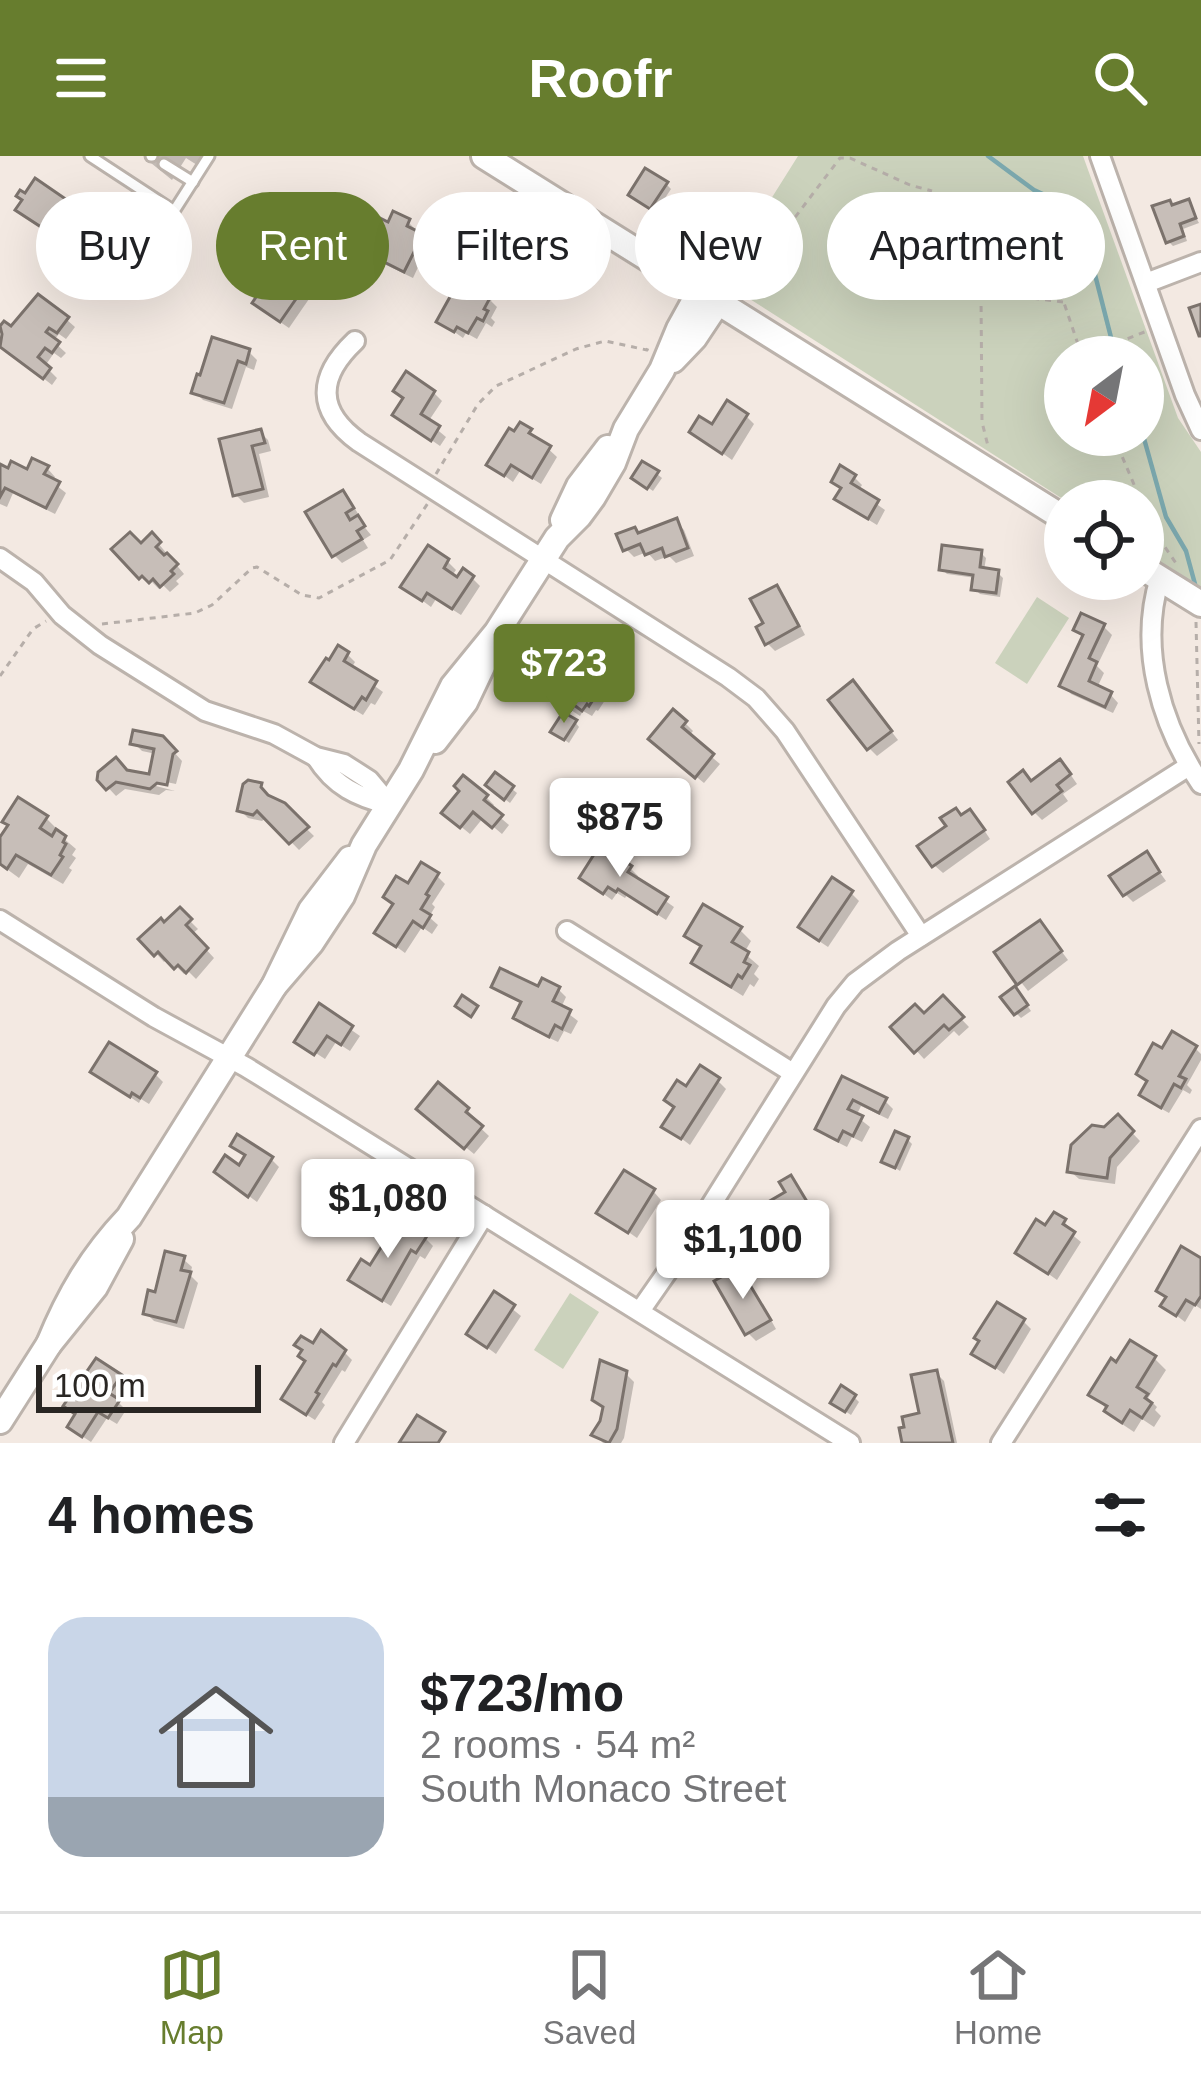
<!DOCTYPE html>
<meta charset="utf-8">
<style>
body{margin:0;font-family:Helvetica,sans-serif;background:#f6f6f6;color:#202124;height:100vh;display:flex;flex-direction:column;font-size:45px;white-space:nowrap}
*{box-sizing:border-box;margin:0}
p{font-size:39px;color:#757577}
.icon{flex:none;width:66px;height:66px;fill:none;stroke:currentColor;stroke-width:2;stroke-linecap:round;stroke-linejoin:round}
.map{position:relative;height:1287px;overflow:hidden}
.drawer{display:flex;flex-direction:column;background:#fff;flex:1}
.drawer>*{flex:none}
.top-card{position:absolute;left:36px;top:36px;width:1131px;height:108px;display:flex;gap:24px}
.needle{width:78px;rotate:212deg}
.fabs{position:absolute;left:1044px;top:180px;display:grid;gap:24px}
.fabs a{display:grid;place-items:center;width:120px;height:120px;border-radius:50%;background:#fff;box-shadow:0 12px 48px #0002;font-size:60px}
.scale{position:absolute;left:36px;bottom:30px;width:225px;box-sizing:border-box;padding-left:12px;border:6px solid #292623;border-top:0;font-size:33px;line-height:42px;white-space:nowrap;color:#292623;-webkit-text-stroke:9px #fff;paint-order:stroke}
.price{position:absolute;translate:-50% -102px;padding:0 27px;border-radius:12px;background:#fff;color:#222;font-size:39px;line-height:78px;filter:drop-shadow(0 3px 6px #0008)}
.price::after{content:'';position:absolute;left:50%;top:72px;width:36px;height:27px;margin-left:-18px;background:inherit;clip-path:polygon(0 0,100% 0,50% 100%)}
.price.selected{background:#677d2e;color:#fff}
ul{padding:0;list-style:none}
li{display:flex;align-items:center;gap:36px;height:300px;padding:0 48px}
li span{display:grid;place-items:center;flex:none;width:336px;height:240px;border-radius:36px;color:#555}
li>.icon{margin-inline-start:auto}
span .icon{width:144px;height:144px;fill:#fffc;stroke-width:1}
li b{font-size:51px}
h2{display:flex;justify-content:space-between;align-items:center;height:144px;padding:0 48px;font-size:51px}
.tag{padding:0 42px;border-radius:54px;background:#fff;box-shadow:0 12px 48px #0002;font-size:42px;line-height:108px}
.tag.selected{background:#677d2e;color:#fff}
header{display:flex;justify-content:space-between;align-items:center;height:156px;padding:0 48px;background:#677d2e;color:#fff;font-size:54px;font-weight:800}
.tabs{display:flex;justify-content:space-around;align-items:center;height:168px;border-top:3px solid #e0e0e0;background:#fff;font-size:33px;color:#757577}
.tabs a{display:grid;justify-items:center;gap:6px}
.tabs .selected{color:#677d2e}
.map>svg:first-child{display:block}
.green{fill:#cbd2bc;fill-rule:evenodd}
.shadow{fill:#0003}
.lines{fill:none;stroke-linecap:round;stroke-linejoin:round}
.stream{stroke:#7ca9af;stroke-width:4.5}
.building{fill:#c7beb8;stroke:#7b726c;stroke-width:3}
.lane-casing{stroke:#bcb3ac;stroke-width:15}
.street-casing{stroke:#bcb3ac;stroke-width:24}
.secondary-casing{stroke:#bcb3ac;stroke-width:30}
.path{stroke:#b6aea9;stroke-width:3;stroke-dasharray:6 6;stroke-linecap:butt}
.lane{stroke:#fff;stroke-width:9}
.street{stroke:#fff;stroke-width:18}
.secondary{stroke:#fff;stroke-width:24}
</style>
<header><svg class="icon" aria-label="menu" viewBox="0 0 24 24"><path d="M4 6h16M4 12h16M4 18h16"/></svg>Roofr<svg class="icon" aria-label="search" viewBox="0 0 24 24"><circle cx="10" cy="10" r="6"/><path d="M15 15l6 6"/></svg></header>
<div class="map">
<svg width="1201" height="1287" viewBox="0 0 1201 1287">
<rect width="100%" height="100%" fill="#f3e9e2"/>
<g class="green">
<path d="M798 0H1083L1178 262 1201 296V432L1143 395V345H1066L720 124ZM1065 201H1143V279H1065Z"/>
<polygon points="1037,441 1069,462 1027,528 995,507"/>
<polygon points="570,1137 599,1156 563,1213 534,1194"/>
</g>
<g class="shadow">
<polygon points="156,0 203,0 197,9 186,2 172,24 151,7"/>
<polygon points="666,28 671,33 656,56 636,43"/>
<polygon points="25,45 103,72 130,100 119,115 106,105 102,111 89,103 86,107 69,90 30,65 19,54"/>
<polygon points="1188,47 1199,67 1183,73 1187,85 1173,90 1168,85"/>
<polygon points="408,66 416,74 415,77 429,88 413,122 380,106 377,112 362,105 354,97 389,70"/>
<polygon points="937,92 949,103 944,110 931,99"/>
<polygon points="312,119 320,127 289,172 264,155"/>
<polygon points="489,126 497,134 491,145 497,151 491,162 495,166 492,171 486,167 477,183 466,177 463,182 439,165"/>
<polygon points="67,164 75,171 66,183 59,178 53,185 66,197 61,202 54,197 45,210 57,222 52,229 0,188 6,179"/>
<polygon points="249,196 257,204 254,214 246,211 232,253 203,244 195,236"/>
<polygon points="434,237 442,245 428,266 446,281 440,290 395,259"/>
<polygon points="746,260 754,268 732,304 693,276 713,272"/>
<polygon points="260,276 268,284 271,295 259,298 269,341 244,347 236,339 223,285"/>
<polygon points="530,276 557,301 541,328 520,315 513,326 490,309"/>
<polygon points="0,312 28,317 47,312 55,321 52,326 66,337 55,358 13,337 7,351 0,348"/>
<polygon points="657,318 662,322 653,335 640,326"/>
<polygon points="854,321 862,329 858,335 885,354 877,369 846,350 838,342"/>
<polygon points="343,338 351,346 360,361 357,362 371,379 363,384 368,392 342,407 334,399"/>
<polygon points="676,366 684,374 694,400 676,407 669,400 655,405 647,396 634,401 626,393 640,380"/>
<polygon points="152,380 184,418 176,425 179,428 170,436 163,429 159,433 152,426 149,429 116,393 141,391"/>
<polygon points="981,397 986,402 984,415 998,417 1003,422 1000,441 980,438 975,433 976,422 947,418 942,413"/>
<polygon points="448,406 456,414 451,421 472,422 480,430 461,459 436,443 431,451 404,431"/>
<polygon points="777,433 785,441 805,479 775,495 767,487 767,468"/>
<polygon points="1104,471 1112,479 1097,510 1104,517 1097,532 1110,538 1118,547 1113,557 1071,538 1063,529 1085,482 1076,473"/>
<polygon points="347,498 355,506 351,513 383,536 375,549 371,547 363,559 322,534 314,526"/>
<polygon points="561,514 608,519 616,527 598,555 596,554 592,560 583,555 580,560 568,552 567,534 559,529 552,540 530,523"/>
<polygon points="861,536 898,584 877,600 869,592"/>
<polygon points="575,566 579,571 569,587 559,580"/>
<polygon points="685,567 693,575 688,581 720,608 704,627 660,591"/>
<polygon points="162,583 182,605 176,628 156,624 156,630 175,635 166,634 159,639 125,633 116,640 100,623 127,617 152,622 156,598 142,595 134,587"/>
<polygon points="1068,615 1077,628 1063,638 1068,645 1042,664 1034,656 1032,627"/>
<polygon points="496,620 517,637 510,647 493,634"/>
<polygon points="260,630 268,638 267,642 283,650 314,680 299,694 267,661 262,665 248,662 240,654"/>
<polygon points="486,641 494,649 490,653 509,669 502,678 483,662 470,678 453,664"/>
<polygon points="46,662 57,673 56,676 76,693 72,699 76,702 69,712 72,714 63,728 28,708 19,722 0,708 0,688"/>
<polygon points="962,662 978,665 990,683 943,717 934,709"/>
<polygon points="1147,699 1166,725 1133,746 1125,738"/>
<polygon points="630,712 638,720 636,724 674,751 666,764 627,739 625,742 617,737 612,744 582,722"/>
<polygon points="437,720 445,728 432,748 435,751 429,761 438,769 432,778 422,771 405,797 378,777 409,731"/>
<polygon points="851,737 859,745 828,791 810,779"/>
<polygon points="180,755 198,773 192,778 214,802 196,823 188,815 184,818 168,802 164,806 143,783 164,770"/>
<polygon points="740,774 751,785 744,797 759,810 754,818 759,823 754,831 750,828 743,840 706,817 694,806 703,793 688,779"/>
<polygon points="1047,776 1068,804 1028,835 998,797"/>
<polygon points="495,830 558,833 566,841 561,852 578,865 571,878 564,875 558,886 524,870 516,862 523,848 503,838"/>
<polygon points="1020,839 1031,855 1021,862 1016,857"/>
<polygon points="943,844 969,871 959,880 954,875 924,903 895,871 924,861"/>
<polygon points="320,852 360,880 350,895 336,886 325,903 302,888"/>
<polygon points="1195,892 1201,898 1201,904 1187,929 1192,934 1190,938 1183,934 1169,957 1151,947 1143,939 1149,928 1140,918 1163,897"/>
<polygon points="93,916 155,918 163,926 149,948 141,943 139,947"/>
<polygon points="843,924 885,945 893,953 888,963 861,950 856,960 870,971 862,986 852,981 847,991 827,981 819,973"/>
<polygon points="718,925 726,933 690,989 665,970"/>
<polygon points="467,954 475,962 473,965 489,980 474,998 428,960"/>
<polygon points="1118,962 1140,985 1117,1011 1115,1028 1079,1023 1070,1015"/>
<polygon points="907,983 912,988 900,1015 885,1005"/>
<polygon points="234,989 271,1003 279,1011 257,1046 226,1023 240,1013 248,1001"/>
<polygon points="790,1023 815,1058 778,1080 770,1072 789,1037"/>
<polygon points="653,1035 661,1044 637,1082 600,1056"/>
<polygon points="1064,1066 1072,1074 1070,1077 1081,1086 1057,1124 1018,1096 1046,1073"/>
<polygon points="425,1082 433,1090 425,1103 420,1100 391,1150 360,1131 371,1113"/>
<polygon points="183,1103 192,1111 190,1119 198,1127 184,1173 154,1165 146,1157"/>
<polygon points="1201,1105 1201,1153 1195,1149 1185,1166 1164,1150"/>
<polygon points="733,1117 743,1129 747,1127 755,1136 776,1173 756,1185 748,1177"/>
<polygon points="495,1139 521,1160 496,1198 469,1178"/>
<polygon points="1023,1165 1031,1173 1004,1218 975,1197"/>
<polygon points="305,1195 344,1196 352,1204 345,1216 342,1214 322,1246 325,1249 315,1264 293,1250 308,1206"/>
<polygon points="1154,1202 1166,1214 1148,1242 1157,1251 1155,1254 1161,1260 1154,1271 1142,1263 1134,1276 1119,1266 1092,1238 1117,1210"/>
<polygon points="625,1217 634,1226 624,1282 621,1287 603,1287 595,1279"/>
<polygon points="936,1217 944,1225 957,1287 905,1287 923,1260"/>
<polygon points="120,1221 128,1229 117,1245 126,1254 117,1268 107,1262 91,1286 79,1278"/>
<polygon points="854,1241 859,1246 851,1259 839,1251"/>
</g>
<g class="lines">
<g class="stream">
<polyline points="988,0 1034,34 1058,45 1091,103 1116,201"/>
<polyline points="1143,279 1166,361 1186,395 1195,428"/>
</g>
</g>
<g class="building">
<polygon points="645,12 668,26 650,53 628,39"/>
<polygon points="35,22 105,70 102,74 120,87 107,106 93,96 89,102 77,94 74,98 64,92 67,88 15,54 22,44 16,40 20,34 25,37"/>
<polygon points="1189,43 1196,62 1180,68 1184,80 1166,87 1152,50 1170,44 1172,49"/>
<polygon points="393,55 410,63 407,70 423,78 404,116 372,100 368,106 350,97 370,57 388,66"/>
<polygon points="285,98 314,117 280,166 252,147"/>
<polygon points="458,105 491,123 483,136 491,140 484,153 488,155 483,165 477,162 468,177 457,171 454,176 436,166 451,139 442,134"/>
<polygon points="38,138 69,161 57,177 49,172 46,176 60,186 52,197 45,192 38,201 51,212 43,223 0,191 2,178 0,170 4,165 11,170"/>
<polygon points="1201,148 1201,180 1199,180 1189,152"/>
<polygon points="212,181 250,193 246,208 238,205 224,247 191,237 197,218 200,219"/>
<polygon points="406,215 435,235 421,258 440,270 431,285 392,259 403,242 393,235"/>
<polygon points="727,244 748,258 722,298 689,276 699,260 712,268"/>
<polygon points="520,266 532,273 529,277 551,290 532,322 511,309 504,320 486,309 509,272 514,275"/>
<polygon points="261,273 265,287 252,290 263,333 233,340 219,283"/>
<polygon points="32,302 49,310 44,318 60,326 46,352 5,332 0,341 0,308 8,312 11,305 27,313"/>
<polygon points="642,305 659,315 647,333 631,322"/>
<polygon points="840,309 856,319 851,327 879,344 868,363 834,343 841,332 831,326"/>
<polygon points="343,334 354,352 346,357 350,364 358,359 365,370 357,375 362,383 332,401 305,356"/>
<polygon points="677,362 688,392 665,401 662,392 645,399 640,388 623,395 616,378 635,371 638,377"/>
<polygon points="130,376 141,387 152,376 161,386 156,391 164,399 167,397 178,408 171,415 174,418 160,431 153,423 149,427 142,420 139,423 111,393"/>
<polygon points="428,389 449,403 444,412 457,421 463,412 474,420 452,453 427,437 422,445 400,431"/>
<polygon points="942,389 982,394 980,411 999,414 996,437 971,434 973,419 939,414"/>
<polygon points="777,429 799,470 765,489 756,471 763,467 750,443"/>
<polygon points="1081,457 1105,468 1089,502 1097,506 1089,525 1112,536 1105,551 1059,530 1083,479 1073,474"/>
<polygon points="338,489 349,496 344,505 377,525 366,544 362,541 354,553 310,526 326,502 329,504"/>
<polygon points="571,492 610,517 589,550 587,548 582,555 574,549 571,554 557,545 564,532 550,523 543,534 526,524 542,498 560,510"/>
<polygon points="853,524 892,575 867,594 828,544"/>
<polygon points="673,553 687,565 682,571 714,598 695,622 648,583"/>
<polygon points="563,556 577,564 564,584 550,576"/>
<polygon points="133,574 163,580 177,595 173,598 167,629 157,627 150,633 116,626 106,634 97,624 98,616 116,601 127,614 149,618 154,593 130,588"/>
<polygon points="1060,603 1071,618 1057,629 1062,635 1032,658 1008,626 1023,614 1031,625"/>
<polygon points="495,616 514,630 504,644 485,629"/>
<polygon points="463,619 488,639 484,644 503,659 492,672 473,656 460,672 441,657 459,635 454,630"/>
<polygon points="248,624 262,627 261,631 268,639 285,647 309,671 289,688 257,655 253,659 237,655 243,628"/>
<polygon points="18,641 48,660 40,672 52,680 56,673 66,680 63,686 66,688 60,699 63,701 51,719 16,699 7,713 0,708 0,681 8,669 2,666"/>
<polygon points="956,652 961,659 970,653 985,674 932,711 917,690 946,670 940,662"/>
<polygon points="600,689 632,710 628,716 668,741 657,758 618,733 616,736 608,731 603,738 579,722"/>
<polygon points="1147,695 1160,716 1123,740 1109,720"/>
<polygon points="421,706 439,717 426,738 429,740 421,753 431,759 423,772 413,765 396,791 374,777 393,748 383,741 396,720 408,727"/>
<polygon points="832,721 853,735 819,785 798,771"/>
<polygon points="703,748 742,771 732,786 749,796 744,806 750,809 742,822 738,819 731,831 691,807 701,790 684,780"/>
<polygon points="180,751 192,763 186,769 208,792 186,817 178,809 174,813 158,796 154,800 138,783 161,762 164,766"/>
<polygon points="1040,764 1062,795 1017,829 994,796"/>
<polygon points="500,812 538,830 542,822 560,831 553,845 571,854 562,873 555,869 549,881 513,862 521,846 491,831"/>
<polygon points="1015,830 1028,849 1014,859 1000,841"/>
<polygon points="462,839 478,850 471,861 455,850"/>
<polygon points="943,839 964,861 949,874 944,869 914,897 890,871 915,848 924,857"/>
<polygon points="319,847 353,870 341,889 327,880 314,899 294,886"/>
<polygon points="1172,875 1197,890 1179,920 1186,923 1181,932 1174,928 1161,952 1139,939 1147,925 1136,918 1153,887 1162,892"/>
<polygon points="109,886 157,916 140,942 132,937 130,941 90,916"/>
<polygon points="700,909 720,922 681,983 661,971 674,951 664,944 677,924 686,930"/>
<polygon points="842,920 887,942 879,957 853,944 848,953 863,960 853,980 843,975 838,985 815,973"/>
<polygon points="438,926 469,952 466,956 483,970 464,993 416,953"/>
<polygon points="1118,958 1134,975 1110,1002 1107,1022 1067,1016 1071,989 1092,969 1104,971"/>
<polygon points="895,975 909,981 895,1012 881,1006"/>
<polygon points="237,978 273,1001 248,1041 214,1016 225,999 239,1009 245,999 230,990"/>
<polygon points="624,1014 655,1033 628,1077 596,1057"/>
<polygon points="791,1019 809,1049 768,1073 756,1053 785,1036 779,1026"/>
<polygon points="1054,1056 1066,1063 1063,1068 1075,1076 1048,1118 1015,1097 1036,1063 1045,1069"/>
<polygon points="399,1063 427,1080 416,1097 411,1094 382,1145 348,1124 361,1103 370,1109"/>
<polygon points="1181,1090 1201,1102 1201,1140 1195,1149 1186,1144 1176,1160 1160,1150 1166,1141 1156,1135"/>
<polygon points="165,1095 185,1100 181,1114 191,1116 176,1166 143,1158 148,1134 155,1136"/>
<polygon points="734,1114 741,1127 747,1124 771,1164 745,1179 714,1125"/>
<polygon points="494,1135 515,1149 487,1192 466,1178"/>
<polygon points="997,1146 1025,1163 995,1212 971,1198 979,1185 974,1182"/>
<polygon points="321,1174 346,1194 336,1210 333,1208 316,1236 319,1238 306,1259 281,1243 305,1205 298,1200 302,1194 294,1189 301,1180 313,1187"/>
<polygon points="1130,1184 1156,1200 1137,1231 1148,1238 1145,1242 1152,1247 1142,1262 1130,1254 1122,1267 1104,1255 1107,1250 1088,1239 1111,1202 1116,1206"/>
<polygon points="96,1202 122,1219 109,1237 120,1244 108,1262 98,1256 82,1281 67,1271 75,1258 63,1250"/>
<polygon points="600,1204 627,1215 617,1273 609,1287 591,1279 600,1265 603,1251 592,1244"/>
<polygon points="937,1214 953,1287 902,1287 899,1272 904,1271 902,1261 919,1257 911,1219"/>
<polygon points="841,1229 856,1239 845,1256 830,1247"/>
<polygon points="417,1259 445,1276 438,1287 399,1287"/>
</g>
<g class="lines">
<defs>
<g id="lane">
<polyline points="90,0 174,55 209,0"/>
<polyline points="151,0 152,0"/>
<polyline points="164,8 193,26"/>
</g>
<g id="street">
<polyline points="1100,0 1185,239 1201,274"/>
<polyline points="1146,127 1201,106"/>
<path d="M355 185C317 221 316 255 359 286L728 521 756 542 785 575 921 780"/>
<polyline points="0,402 34,426 62,459 100,489 205,555 274,578 316,601 344,608 369,624 390,649"/>
<path d="M1160 422C1138 492 1161 569 1201 628"/>
<path d="M316 601C334 630 357 641 390 649"/>
<polyline points="0,764 154,861 246,911 850,1287"/>
<polyline points="567,775 793,917"/>
<polyline points="640,1155 686,1089 836,850 855,827 898,795 1189,610"/>
<polyline points="344,1287 484,1059"/>
<polyline points="1001,1287 1201,973"/>
</g>
<g id="secondary">
<polyline points="484,0 1065,363"/>
<polyline points="673,204 694,182 718,146"/>
<polyline points="563,364 579,330 608,292"/>
<polyline points="1143,412 1201,448"/>
<polyline points="435,585 465,546 486,502"/>
<polyline points="274,830 311,787 342,740 364,689 411,614 453,530 497,476 557,382 579,360 593,341 613,307 626,273 662,214 679,173 700,135"/>
<path d="M49 1188C69 1139 92 1100 129 1061L274 830 311 754 350 703"/>
<polyline points="0,1265 49,1188 95,1131 121,1083"/>
</g>
</defs>
<use href="#lane" class="lane-casing"/>
<use href="#street" class="street-casing"/>
<use href="#secondary" class="secondary-casing"/>
<g class="path">
<polyline points="709,116 720,119 731,127 736,125 746,105 774,89 840,2 850,2 910,29 932,35"/>
<polyline points="981,138 982,266 988,290"/>
<polyline points="1063,146 981,136 951,126 899,87 895,78 897,73 921,42 933,36 957,51 1008,50 1029,64 1043,85 1082,200"/>
<polyline points="1083,200 1147,175"/>
<polyline points="1113,279 1141,345"/>
<polyline points="436,318 478,248 496,230 576,193 605,185 647,194 649,190"/>
<polyline points="1143,349 1160,384 1178,410"/>
<polyline points="1196,466 1199,588"/>
<polyline points="102,468 195,457 212,449 252,412 257,411 302,439 319,442 390,404 428,347"/>
<polyline points="0,520 33,473 46,465"/>
</g>
<use href="#lane" class="lane"/>
<use href="#street" class="street"/>
<use href="#secondary" class="secondary"/>
</g>
</svg>
<div class="fabs">
<a><svg class="needle" viewBox="-14 -14 28 28"><path d="M0-13l5 13h-10z" fill="#e53935"/><path d="M0 13l5-13h-10z" fill="#757577"/></svg></a>
<a><svg class="icon" aria-label="locate" viewBox="0 0 24 24"><circle cx="12" cy="12" r="6"/><path d="M12 2v4M12 18v4M2 12h4M18 12h4"/></svg></a>
</div>
<div class="scale">100 m</div>
<b class="price selected" style="left:564px;top:570px">$723</b>
<b class="price" style="left:620px;top:724px">$875</b>
<b class="price" style="left:388px;top:1105px">$1,080</b>
<b class="price" style="left:743px;top:1146px">$1,100</b>
<div class="top-card">
<a class="tag">Buy</a>
<a class="tag selected">Rent</a>
<a class="tag">Filters</a>
<a class="tag">New</a>
<a class="tag">Apartment</a>
</div>
</div>
<section class="drawer">
<h2>4 homes<svg class="icon" aria-label="filters" viewBox="0 0 24 24"><path d="M4 7h16M4 17h16"/><circle cx="9" cy="7" r="2"/><circle cx="15" cy="17" r="2"/></svg></h2>
<ul>
<li><span style="background:linear-gradient(#c9d6e8 75%,#9aa5b1 0)"><svg class="icon" aria-label="home" viewBox="0 0 24 24"><path d="M3 11l9-7 9 7M6 9v11h12V9"/></svg></span><div><b>$723/mo</b><p>2 rooms · 54 m²</p><p>South Monaco Street</p></div></li>
</ul>
</section>
<nav class="tabs">
<a class="selected"><svg class="icon" aria-label="map" viewBox="0 0 24 24"><path d="M3 6l6-2 6 2 6-2v14l-6 2-6-2-6 2zM9 4v14M15 6v14"/></svg>Map</a>
<a><svg class="icon" aria-label="saved" viewBox="0 0 24 24"><path d="M7 4h10v16l-5-4-5 4z"/></svg>Saved</a>
<a><svg class="icon" aria-label="home" viewBox="0 0 24 24"><path d="M3 11l9-7 9 7M6 9v11h12V9"/></svg>Home</a>
</nav>
